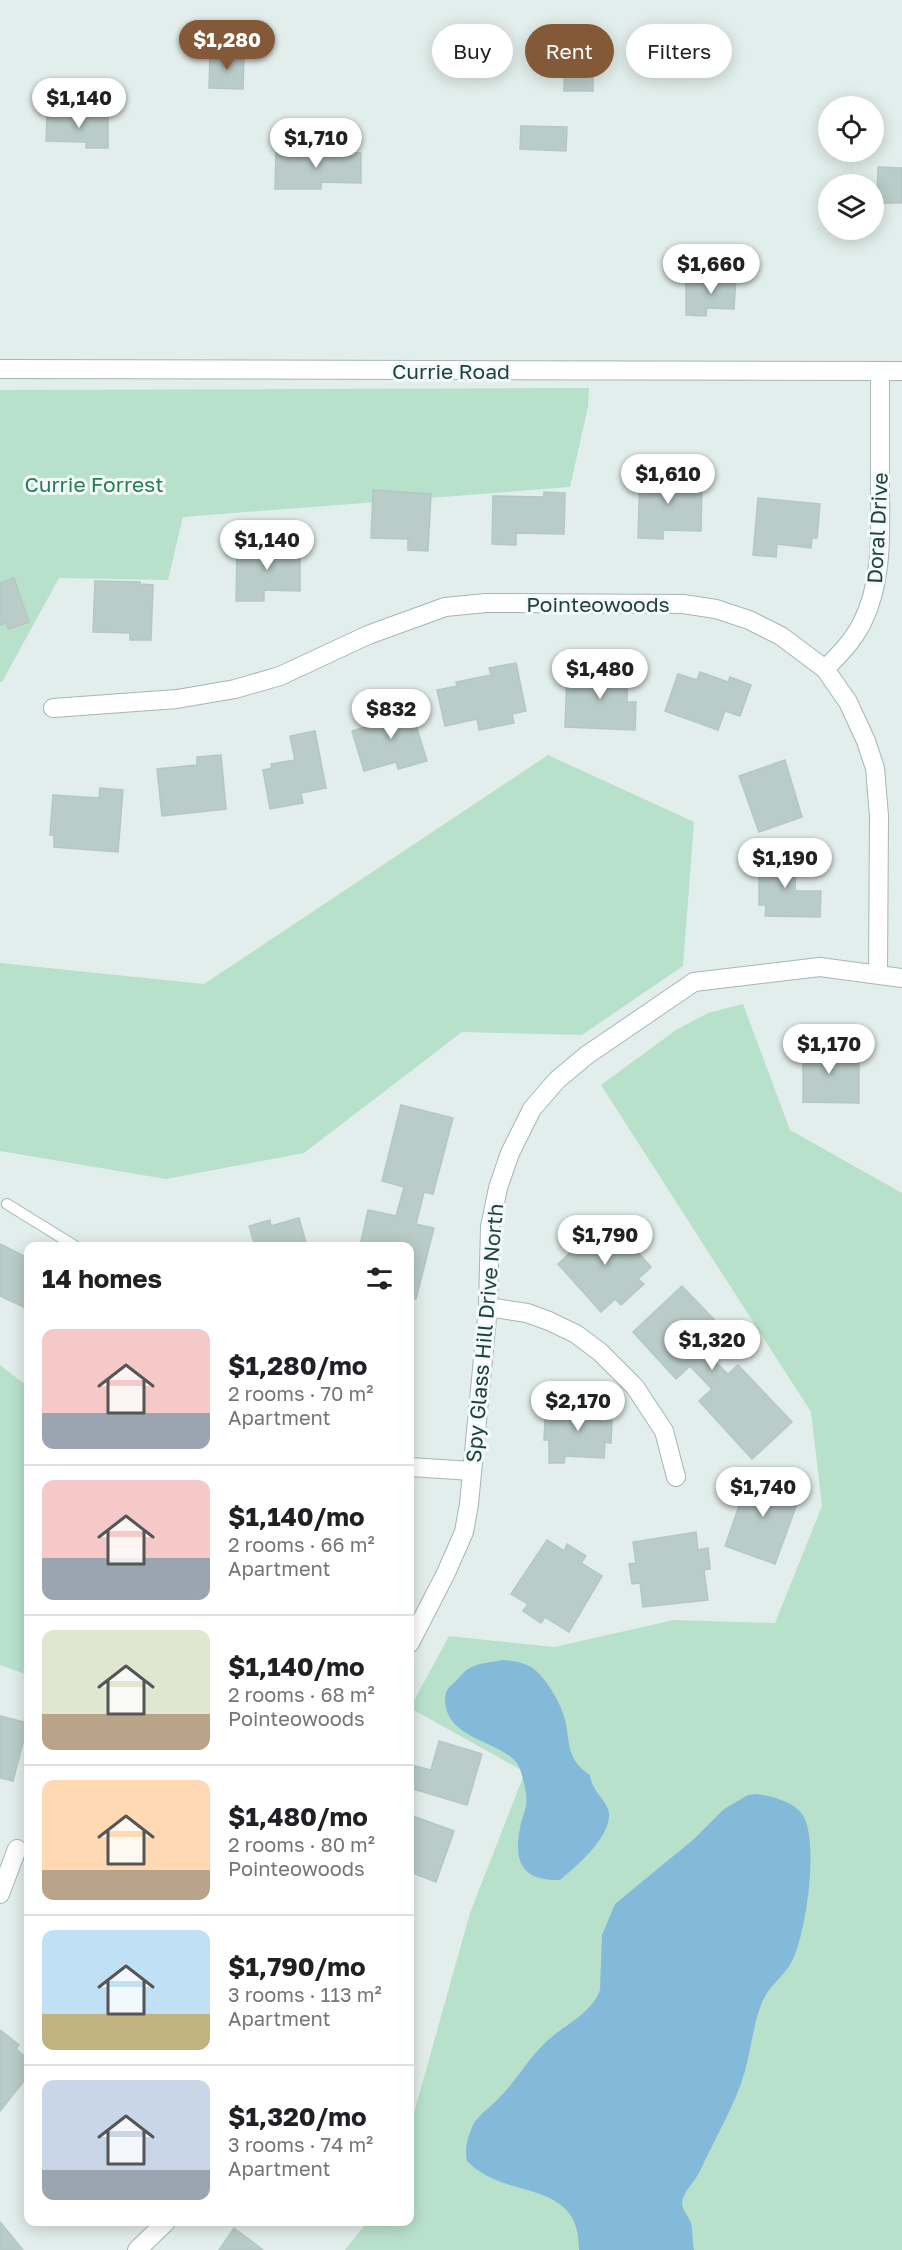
<!DOCTYPE html>
<meta charset="utf-8">
<style>
body{margin:0;font-family:"Golos Text",sans-serif;background:#f6f6f6;color:#202124;height:100vh;display:flex;flex-direction:column;font-size:22px;white-space:nowrap}
*{box-sizing:border-box;margin:0}
p{font-size:20px;color:#757577}
.icon{flex:none;width:33px;height:33px;fill:none;stroke:currentColor;stroke-width:2;stroke-linecap:round;stroke-linejoin:round}
.map{position:relative;flex:1;overflow:hidden}
.side{position:absolute;left:24px;top:1242px;width:390px;height:984px;display:flex;flex-direction:column;background:#fff;border-radius:12px;box-shadow:0 3px 15px #0003}
.side>*{flex:none}
.hud{position:absolute;left:432px;top:24px;width:380px;height:54px;display:flex;gap:12px}
.fabs{position:absolute;left:818px;top:96px;display:grid;gap:12px}
.fabs a{display:grid;place-items:center;width:66px;height:66px;border-radius:50%;background:#fff;box-shadow:0 3px 15px #0003;font-size:30px}
.price{position:absolute;translate:-50% -51px;padding:0 14px;border-radius:21px;background:#fff;color:#222;font-size:20px;line-height:39px;filter:drop-shadow(0 2px 3px #0008)}
.price::after{content:'';position:absolute;left:50%;top:36px;width:18px;height:14px;margin-left:-9px;background:inherit;clip-path:polygon(0 0,100% 0,50% 100%)}
.price.current{background:#845937;color:#fff}
ul{padding:0;list-style:none}
li{display:flex;align-items:center;gap:18px;height:150px;padding:0 18px}
li+li{border-top:2px solid #e0e0e0}
li span{display:grid;place-items:center;flex:none;width:168px;height:120px;border-radius:12px;color:#555}
li>.icon{margin-inline-start:auto}
span .icon{width:72px;height:72px;fill:#fffc;stroke-width:1}
li b{font-size:26px}
h2{display:flex;justify-content:space-between;align-items:center;height:72px;padding:0 18px;font-size:26px}
.tag{padding:0 21px;border-radius:27px;background:#fff;box-shadow:0 3px 15px #0003;font-size:21px;line-height:54px}
.tag.current{background:#845937;color:#fff}
.map>svg:first-child{display:block}
.green{fill:#b8e1cc}
.water{fill:#83bad9}
.building{fill:#b9ccc8;stroke:#b3c8c4;stroke-width:1.5}
.lines{fill:none;stroke-linecap:round;stroke-linejoin:round}
.service-casing{stroke:#a4b7b4;stroke-width:12}
.minor-casing{stroke:#a4b7b4;stroke-width:20}
.tertiary-casing{stroke:#a4b7b4;stroke-width:20}
.service{stroke:#fff;stroke-width:10}
.minor{stroke:#fff;stroke-width:18}
.tertiary{stroke:#fff;stroke-width:18}
.labels{text-anchor:middle;dominant-baseline:central;stroke-width:6;stroke-linejoin:round;paint-order:stroke}
.street-label{font-size:21px;fill:#1f413f;stroke:#f3faf8}
.park-label{font-size:21px;fill:#257c59;stroke:#f3faf8}
</style>
<div class="map">
<svg width="902" height="2250" viewBox="0 0 902 2250">
<rect width="100%" height="100%" fill="#e2eeeb"/>
<g class="green">
<polygon points="589,388 588,407 570,487 183,517 168,580 59,578 2,682 0,682 0,390"/>
<polygon points="548,755 694,822 683,966 582,1035 462,1032 304,1153 166,1179 0,1151 0,963 204,984"/>
<polygon points="743,1004 790,1130 902,1193 902,2250 345,2250 367,2222 410,2222 410,2127 470,1913 525,1772 410,1708 449,1636 554,1647 674,1620 775,1623 822,1506 811,1412 601,1085 676,1030 708,1013"/>
<polygon points="0,1365 28,1387 28,1675 0,1665"/>
</g>
<g class="water">
<path d="M503 1660C513 1661 522 1662 531 1667 544 1675 558 1699 563 1713 572 1740 563 1757 590 1775 592 1792 607 1800 609 1813 611 1837 577 1866 560 1880 523 1881 513 1863 520 1828 521 1820 525 1813 526 1805 528 1795 523 1779 520 1769 510 1741 447 1743 445 1701 445 1692 447 1688 455 1682 459 1678 463 1672 468 1669 477 1663 493 1662 503 1660Z"/>
<path d="M757 1794C771 1796 794 1802 802 1814 820 1838 806 1935 792 1961 784 1977 767 1987 761 2005 753 2026 751 2049 745 2071 735 2106 715 2138 700 2171 696 2180 683 2192 682 2202 682 2211 689 2216 691 2223 693 2231 692 2241 694 2250H579C580 2177 506 2202 467 2161 464 2149 468 2136 473 2125 480 2113 490 2108 499 2098 519 2078 531 2053 554 2035 571 2022 592 2011 600 1990L602 1935 615 1904 694 1839 724 1809 748 1795Z"/>
</g>
<g class="building">
<polygon points="210,53 244,53 243,89 209,88"/>
<polygon points="565,55 593,56 593,91 564,91"/>
<polygon points="47,113 108,115 108,148 86,148 86,142 46,141"/>
<polygon points="521,126 567,127 566,151 520,149"/>
<polygon points="276,152 361,153 361,183 321,182 321,189 275,189"/>
<polygon points="878,167 902,168 902,203 877,203"/>
<polygon points="713,275 736,276 734,309 707,308 706,316 686,315 686,283 712,283"/>
<polygon points="640,473 667,473 667,476 686,476 687,481 702,481 701,531 663,530 663,539 638,538"/>
<polygon points="373,490 431,494 428,551 408,550 408,539 371,538"/>
<polygon points="544,492 565,493 564,534 516,533 516,545 492,544 493,496 544,497"/>
<polygon points="758,498 820,504 817,538 812,538 811,548 777,544 776,557 753,555"/>
<polygon points="237,546 300,546 300,591 264,590 264,601 236,601"/>
<polygon points="14,578 29,622 9,629 6,623 0,625 0,583"/>
<polygon points="95,581 140,582 140,584 153,585 151,640 130,640 130,633 93,632"/>
<polygon points="516,663 526,711 512,714 514,723 479,730 477,719 445,726 437,690 457,686 456,682 491,675 489,668"/>
<polygon points="599,666 628,667 627,702 636,702 635,730 565,727 567,673 599,675"/>
<polygon points="700,672 728,682 730,677 751,685 740,716 725,711 718,730 665,711 678,674 697,680"/>
<polygon points="407,696 427,761 398,769 396,762 364,771 352,731 392,719 387,702"/>
<polygon points="315,731 326,788 301,793 303,803 270,809 263,770 272,768 271,764 295,760 290,736"/>
<polygon points="221,755 226,809 162,816 157,769 197,765 197,757"/>
<polygon points="785,760 802,817 759,832 739,776"/>
<polygon points="100,788 123,790 118,852 54,847 54,835 50,835 53,795 99,798"/>
<polygon points="759,855 796,855 795,891 821,891 820,917 765,916 766,905 759,905"/>
<polygon points="803,1038 825,1038 825,1057 859,1057 859,1103 803,1102"/>
<polygon points="401,1105 453,1118 433,1194 424,1192 416,1224 434,1228 416,1299 410,1298 410,1246 360,1246 368,1210 396,1216 404,1187 382,1181"/>
<polygon points="299,1218 307,1246 255,1246 249,1226 270,1220 271,1226"/>
<polygon points="608,1219 651,1267 638,1279 644,1284 621,1305 615,1299 601,1312 558,1264 572,1251 567,1245 583,1231 588,1237"/>
<polygon points="0,1244 28,1258 28,1309 0,1296"/>
<polygon points="682,1286 727,1333 706,1353 728,1374 738,1365 792,1422 752,1459 699,1401 712,1389 690,1366 676,1379 633,1332"/>
<polygon points="578,1397 600,1398 600,1421 612,1421 611,1443 605,1442 604,1458 565,1456 564,1463 549,1463 549,1440 544,1440 545,1419 559,1420 559,1405 578,1406"/>
<polygon points="751,1472 802,1490 775,1564 725,1546"/>
<polygon points="696,1532 698,1550 708,1548 710,1569 704,1570 708,1600 643,1607 640,1583 632,1584 629,1564 636,1563 633,1542"/>
<polygon points="547,1540 564,1551 567,1544 586,1556 581,1563 602,1576 569,1632 545,1617 541,1623 523,1611 528,1604 511,1594"/>
<polygon points="0,1716 28,1723 13,1781 0,1778"/>
<polygon points="439,1741 482,1754 467,1805 410,1788 415,1766 431,1770"/>
<polygon points="410,1815 454,1831 436,1882 410,1872"/>
<polygon points="0,2030 19,2045 16,2049 28,2059 28,2076 0,2111"/>
<polygon points="0,2222 23,2250 0,2250"/>
<polygon points="234,2228 263,2250 219,2250"/>
</g>
<g class="lines">
<defs>
<polyline id="service" points="7,1204 75,1246"/>
<g id="minor">
<path d="M825 669C839 655 853 641 862 623 884 579 880 529 880 482 880 445 880 408 880 371"/>
<polyline points="53,708 177,699 235,689 280,676 368,635 445,607 486,603 683,604 716,609 749,620 781,636 825,669 848,702 866,741 875,768 879,816 878,974"/>
<polyline points="488,1307 527,1313 549,1321 576,1334 600,1352 635,1387 664,1431 676,1477"/>
<polyline points="410,1467 472,1471"/>
<polyline points="410,1643 446,1573 464,1532 469,1504 488,1307 490,1227 498,1188 510,1153 532,1109 557,1080 587,1055 694,982 820,967 902,978"/>
<polyline points="0,1894 17,1849"/>
<polyline points="137,2250 166,2222"/>
</g>
<polyline id="tertiary" points="0,369 902,371"/>
</defs>
<use href="#service" class="service-casing"/>
<use href="#minor" class="minor-casing"/>
<use href="#tertiary" class="tertiary-casing"/>
<use href="#service" class="service"/>
<use href="#minor" class="minor"/>
<use href="#tertiary" class="tertiary"/>
</g>
<g class="labels">
<g class="street-label">
<text x="451" y="371">Currie Road</text>
<text transform="translate(877 528) rotate(-87)">Doral Drive</text>
<text x="598" y="604">Pointeowoods</text>
<text transform="translate(484 1333) rotate(-85)">Spy Glass Hill Drive North</text>
</g>
<g class="park-label">
<text x="94" y="484">Currie Forrest</text>
</g>
</g>
</svg>
<div class="fabs">
<a><svg class="icon" aria-label="locate" viewBox="0 0 24 24"><circle cx="12" cy="12" r="6"/><path d="M12 2v4M12 18v4M2 12h4M18 12h4"/></svg></a>
<a><svg class="icon" aria-label="layers" viewBox="0 0 24 24"><path d="M12 4l9 5-9 5-9-5zM3 14l9 5 9-5"/></svg></a>
</div>
<b class="price current" style="left:227px;top:71px">$1,280</b>
<b class="price" style="left:79px;top:129px">$1,140</b>
<b class="price" style="left:316px;top:169px">$1,710</b>
<b class="price" style="left:711px;top:295px">$1,660</b>
<b class="price" style="left:668px;top:505px">$1,610</b>
<b class="price" style="left:267px;top:571px">$1,140</b>
<b class="price" style="left:600px;top:700px">$1,480</b>
<b class="price" style="left:391px;top:740px">$832</b>
<b class="price" style="left:785px;top:889px">$1,190</b>
<b class="price" style="left:829px;top:1075px">$1,170</b>
<b class="price" style="left:605px;top:1266px">$1,790</b>
<b class="price" style="left:712px;top:1371px">$1,320</b>
<b class="price" style="left:578px;top:1432px">$2,170</b>
<b class="price" style="left:763px;top:1518px">$1,740</b>
<div class="hud">
<a class="tag">Buy</a>
<a class="tag current">Rent</a>
<a class="tag">Filters</a>
</div>
<section class="side">
<h2>14 homes<svg class="icon" aria-label="filters" viewBox="0 0 24 24"><path d="M4 7h16M4 17h16"/><circle cx="9" cy="7" r="2"/><circle cx="15" cy="17" r="2"/></svg></h2>
<ul>
<li><span style="background:linear-gradient(#f6c9c9 70%,#9aa5b1 0)"><svg class="icon" aria-label="home" viewBox="0 0 24 24"><path d="M3 11l9-7 9 7M6 9v11h12V9"/></svg></span><div><b>$1,280/mo</b><p>2 rooms · 70 m²</p><p>Apartment</p></div></li>
<li><span style="background:linear-gradient(#f6c9c9 65%,#9aa5b1 0)"><svg class="icon" aria-label="home" viewBox="0 0 24 24"><path d="M3 11l9-7 9 7M6 9v11h12V9"/></svg></span><div><b>$1,140/mo</b><p>2 rooms · 66 m²</p><p>Apartment</p></div></li>
<li><span style="background:linear-gradient(#dfe7d0 70%,#b9a48a 0)"><svg class="icon" aria-label="home" viewBox="0 0 24 24"><path d="M3 11l9-7 9 7M6 9v11h12V9"/></svg></span><div><b>$1,140/mo</b><p>2 rooms · 68 m²</p><p>Pointeowoods</p></div></li>
<li><span style="background:linear-gradient(#ffd9b3 75%,#b9a48a 0)"><svg class="icon" aria-label="home" viewBox="0 0 24 24"><path d="M3 11l9-7 9 7M6 9v11h12V9"/></svg></span><div><b>$1,480/mo</b><p>2 rooms · 80 m²</p><p>Pointeowoods</p></div></li>
<li><span style="background:linear-gradient(#bfe0f5 70%,#c2b280 0)"><svg class="icon" aria-label="home" viewBox="0 0 24 24"><path d="M3 11l9-7 9 7M6 9v11h12V9"/></svg></span><div><b>$1,790/mo</b><p>3 rooms · 113 m²</p><p>Apartment</p></div></li>
<li><span style="background:linear-gradient(#c9d6e8 75%,#9aa5b1 0)"><svg class="icon" aria-label="home" viewBox="0 0 24 24"><path d="M3 11l9-7 9 7M6 9v11h12V9"/></svg></span><div><b>$1,320/mo</b><p>3 rooms · 74 m²</p><p>Apartment</p></div></li>
</ul>
</section>
</div>
